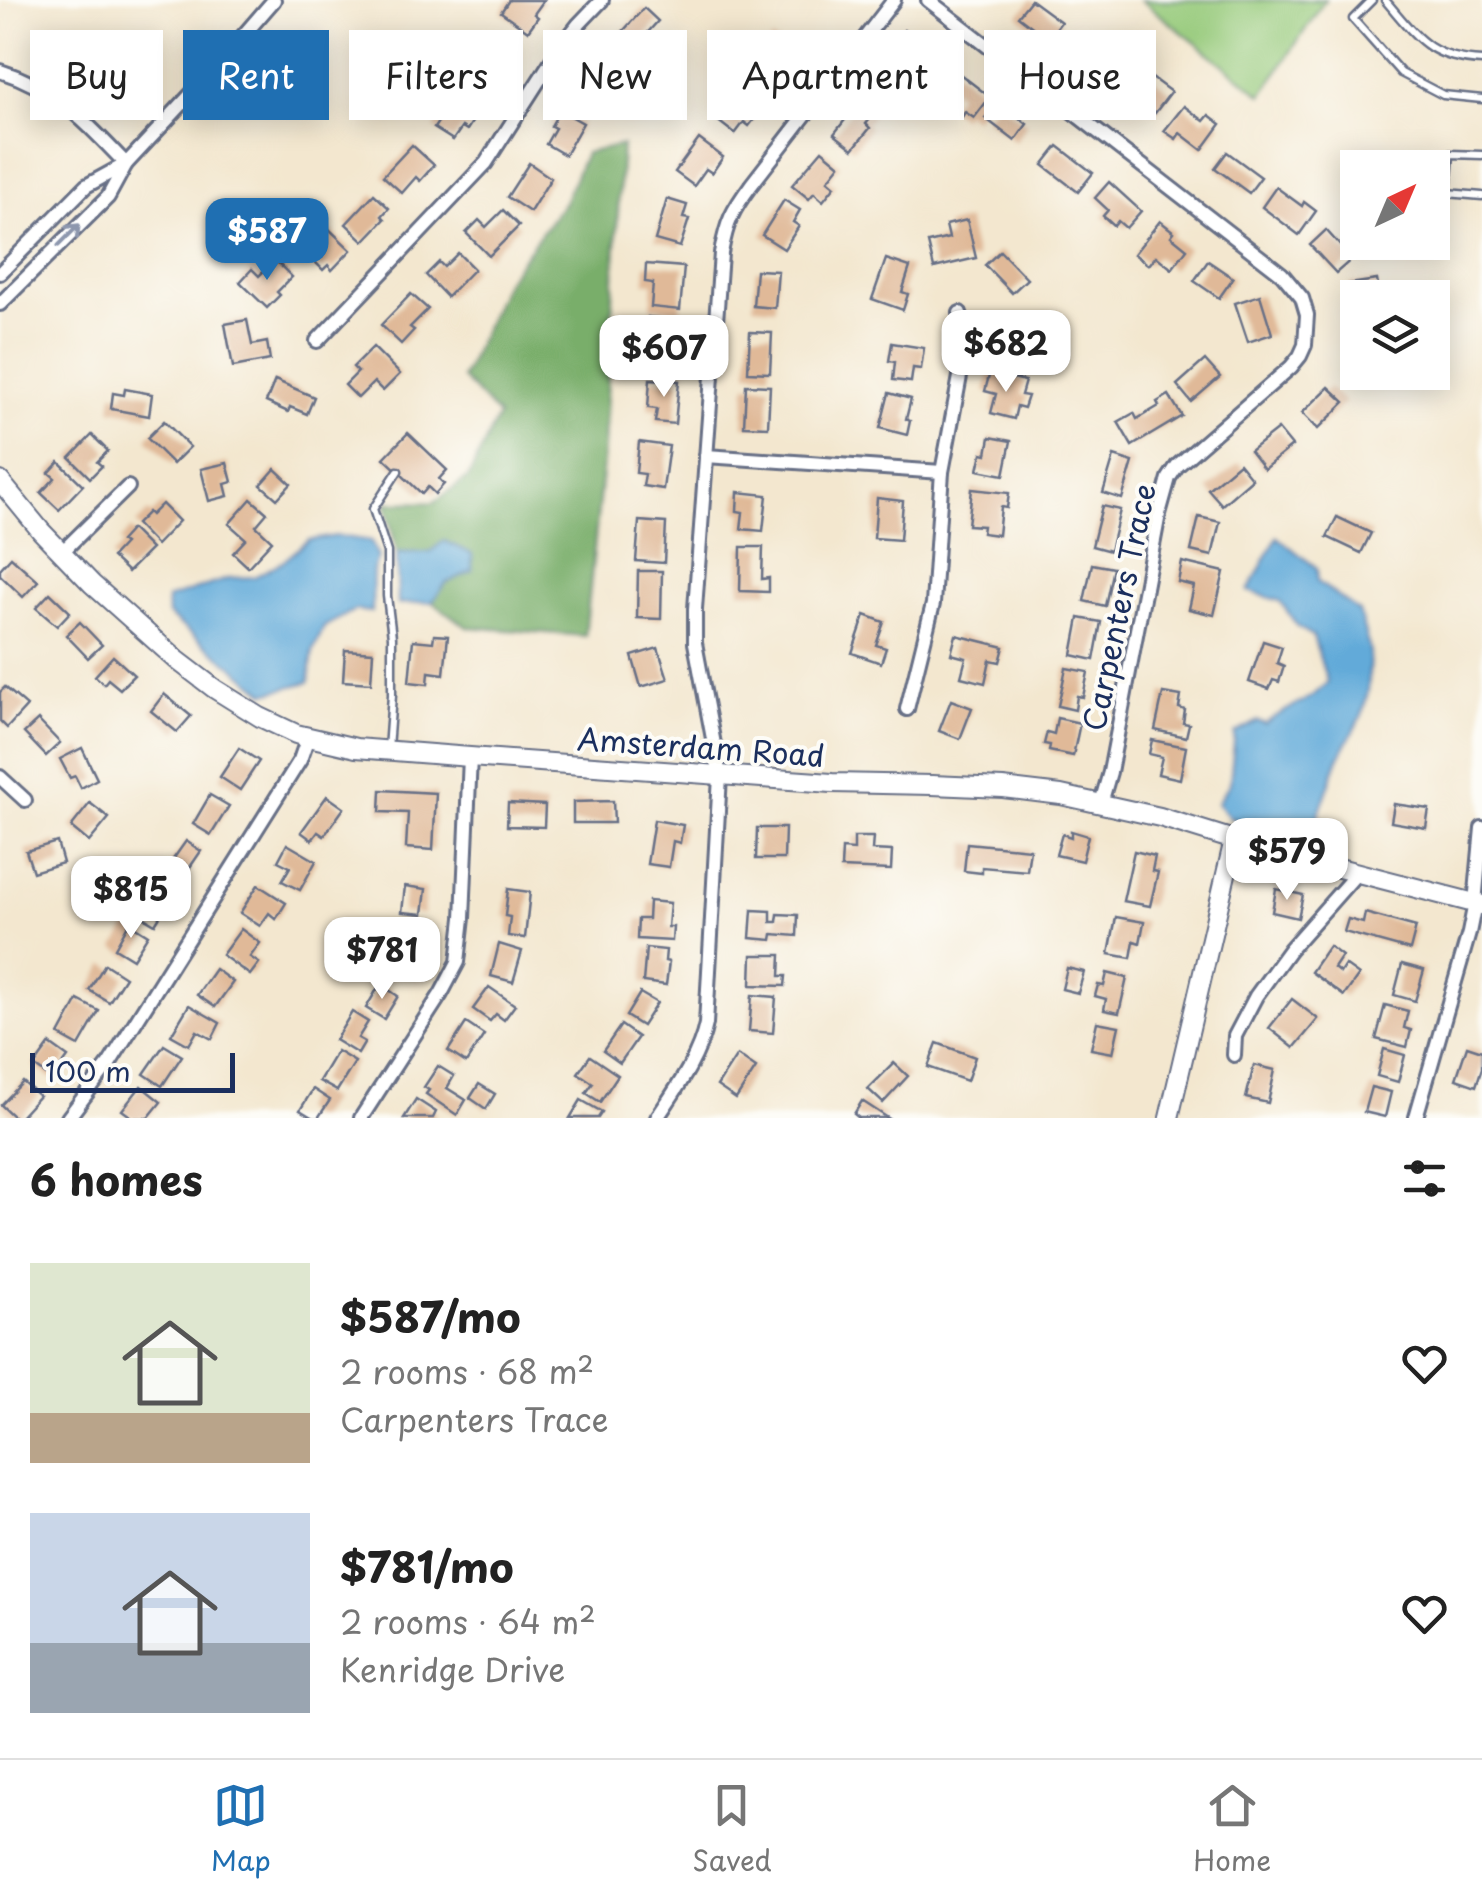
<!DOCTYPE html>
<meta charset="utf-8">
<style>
body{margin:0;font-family:"Playpen Sans",sans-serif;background:#f2f2f2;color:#222;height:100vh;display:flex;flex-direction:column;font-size:38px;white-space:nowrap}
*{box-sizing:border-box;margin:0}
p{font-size:32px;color:#767676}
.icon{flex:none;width:55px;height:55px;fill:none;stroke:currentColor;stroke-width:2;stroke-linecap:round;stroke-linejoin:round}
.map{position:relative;height:1118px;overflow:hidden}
.drawer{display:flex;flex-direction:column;background:#fff;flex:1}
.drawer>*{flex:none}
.banner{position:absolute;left:30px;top:30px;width:1422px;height:90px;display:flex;gap:20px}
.needle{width:65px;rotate:44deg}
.fabs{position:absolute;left:1340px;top:150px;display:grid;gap:20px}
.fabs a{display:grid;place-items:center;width:110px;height:110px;border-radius:0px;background:#fff;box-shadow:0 5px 25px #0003;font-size:50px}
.scale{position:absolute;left:30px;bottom:25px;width:205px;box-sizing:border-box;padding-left:10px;border:5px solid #1b2f5e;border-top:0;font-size:28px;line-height:35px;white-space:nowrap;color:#1b2f5e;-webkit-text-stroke:8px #fdfcf7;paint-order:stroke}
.price{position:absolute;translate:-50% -85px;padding:0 22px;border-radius:20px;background:#fff;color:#222;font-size:32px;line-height:65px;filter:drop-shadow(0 2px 5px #0008)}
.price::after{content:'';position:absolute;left:50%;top:60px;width:30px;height:22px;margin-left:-15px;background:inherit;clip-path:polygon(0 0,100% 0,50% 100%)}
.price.current{background:#1f6fb2;color:#fff}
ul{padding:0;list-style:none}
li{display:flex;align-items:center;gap:30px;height:250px;padding:0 30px}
li span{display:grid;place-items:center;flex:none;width:280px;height:200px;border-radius:0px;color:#555}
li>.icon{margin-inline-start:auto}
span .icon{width:120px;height:120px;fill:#fffc;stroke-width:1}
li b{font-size:42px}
h2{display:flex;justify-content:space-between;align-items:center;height:120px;padding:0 30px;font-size:42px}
.chip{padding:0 35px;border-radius:0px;background:#fff;box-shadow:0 5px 25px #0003;font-size:35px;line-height:90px}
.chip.current{background:#1f6fb2;color:#fff}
.dock{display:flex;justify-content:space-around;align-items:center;height:140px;border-top:2px solid #e0e0e0;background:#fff;font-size:28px;color:#767676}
.dock a{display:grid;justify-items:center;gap:5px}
.dock .current{color:#1f6fb2}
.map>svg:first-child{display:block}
.green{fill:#97ca7b;stroke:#597c6c;stroke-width:2.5}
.forest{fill:#79ae6b;stroke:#4a6e64;stroke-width:2.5}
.water{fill:#62aad9;stroke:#3e6c9c;stroke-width:2.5}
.building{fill:#e0b998}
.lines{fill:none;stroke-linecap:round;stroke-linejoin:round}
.lane-casing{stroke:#676f86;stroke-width:11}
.street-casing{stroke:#676f86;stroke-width:18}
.secondary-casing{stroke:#676f86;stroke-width:22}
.lane{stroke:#fff;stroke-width:6}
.street{stroke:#fff;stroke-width:12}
.secondary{stroke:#fff;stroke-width:18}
.oneway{stroke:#8d97ae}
.labels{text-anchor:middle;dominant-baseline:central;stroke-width:8;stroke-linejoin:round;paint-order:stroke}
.street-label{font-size:30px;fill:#1b2f5e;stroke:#fdfcf7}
</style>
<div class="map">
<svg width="1482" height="1118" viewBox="0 0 1482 1118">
<rect width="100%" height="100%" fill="#fdfcf7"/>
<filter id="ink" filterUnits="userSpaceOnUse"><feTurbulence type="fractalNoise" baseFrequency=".01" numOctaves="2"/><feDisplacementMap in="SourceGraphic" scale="20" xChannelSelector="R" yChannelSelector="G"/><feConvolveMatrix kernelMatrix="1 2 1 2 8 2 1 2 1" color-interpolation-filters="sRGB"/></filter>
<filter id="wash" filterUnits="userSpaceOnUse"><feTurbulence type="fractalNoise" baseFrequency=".0048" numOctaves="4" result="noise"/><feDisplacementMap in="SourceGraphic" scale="40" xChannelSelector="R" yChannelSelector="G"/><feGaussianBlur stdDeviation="2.25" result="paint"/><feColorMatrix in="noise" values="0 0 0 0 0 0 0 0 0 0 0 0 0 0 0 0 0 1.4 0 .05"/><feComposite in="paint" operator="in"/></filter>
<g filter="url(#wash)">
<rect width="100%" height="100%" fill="#f3e7cf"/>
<polygon class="green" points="1141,0 1325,0 1262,95"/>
<polygon class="forest" points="622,145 603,463 585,636 467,627 432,602 446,583 471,571 430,552 397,553 386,503 434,502 468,478 498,416 462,378 506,281 564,202 585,153"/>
<g class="water">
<polygon points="337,536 371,541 378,557 373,570 372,612 355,610 324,627 313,651 309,682 266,693 168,615 167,599 230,578 254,577 285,560 309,540"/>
<path d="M1277 537 1317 568 1318 582 1359 612 1370 652 1368 691 1362 715 1339 757 1313 831 1288 840 1230 818 1217 803 1230 783 1235 733 1258 721 1265 724C1284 708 1313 701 1327 682L1313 636 1298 627 1280 601 1248 591Z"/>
<polygon points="444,541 472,554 472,571 446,583 432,602 398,604 397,553 430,552"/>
</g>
<g id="blocks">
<g class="building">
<polygon points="509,0 544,0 534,14 538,17 528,31 501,12"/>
<polygon points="1031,0 1061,22 1048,39 1018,16"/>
<polygon points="644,8 658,21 641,40 646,45 636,57 616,39"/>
<polygon points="904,30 920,42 916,48 932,61 919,76 888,51"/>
<polygon points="492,32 512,45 498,67 502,69 493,82 462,62 470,49 478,54"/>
<polygon points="1079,37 1099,52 1104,45 1116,54 1098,78 1066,54"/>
<polygon points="772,39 800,57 779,88 756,73 768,55 764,52"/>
<polygon points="598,58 621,73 599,104 577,88"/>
<polygon points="1133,64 1171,92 1155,113 1133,97 1128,103 1113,92"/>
<polygon points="956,71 990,97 974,118 965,112 962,117 949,107 959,94 946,83"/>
<polygon points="459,90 483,105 467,130 462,127 453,140 434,128"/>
<polygon points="739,92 761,110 749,126 744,122 735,134 717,120"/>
<polygon points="998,102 1027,124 1015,141 985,118"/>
<polygon points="858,103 873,115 866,124 870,128 853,149 834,134"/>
<polygon points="1184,106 1204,121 1209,115 1221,124 1202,150 1180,133 1176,139 1164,131"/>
<polygon points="560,110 583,123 565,155 546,144 555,128 551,126"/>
<polygon points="699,139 723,157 712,173 706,169 694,186 675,172"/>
<polygon points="412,145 434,165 420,181 416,177 402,193 383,176"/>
<polygon points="1058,146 1093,173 1078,192 1043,165"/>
<polygon points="822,150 840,165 828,180 835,186 823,201 814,193 809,199 792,185"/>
<polygon points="1227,152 1261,177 1249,193 1215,168"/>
<polygon points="529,163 551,178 530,212 507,197"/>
<polygon points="1109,182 1141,211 1126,228 1118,221 1114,226 1103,216 1108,210 1095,198"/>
<polygon points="1276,187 1302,206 1304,202 1316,211 1299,235 1262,207"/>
<polygon points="374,194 389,208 382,216 385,219 364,241 346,224"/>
<polygon points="667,199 687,205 683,218 689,219 680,247 655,240"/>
<polygon points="784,200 800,210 793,222 799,226 784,249 762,235"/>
<polygon points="503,210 519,226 489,256 466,233 479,220 486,227"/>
<polygon points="967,220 976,258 934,268 928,243 949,238 946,225"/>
<polygon points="1160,221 1174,232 1171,236 1187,249 1172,269 1156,256 1149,265 1134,254"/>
<polygon points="328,228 351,250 332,270 328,265 323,270 309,256 313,251 310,247"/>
<polygon points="1326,230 1352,259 1336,273 1310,245"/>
<polygon points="1000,251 1027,279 1012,293 985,265"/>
<polygon points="458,253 474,269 447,297 426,275 439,262 444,267"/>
<polygon points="886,259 910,267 902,292 908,294 903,310 872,299"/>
<polygon points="275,260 292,277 277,292 280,295 267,308 240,282 252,269 259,276"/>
<polygon points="1208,261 1233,278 1219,298 1194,281"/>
<polygon points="646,264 684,267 680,310 651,307 653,283 645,282"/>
<polygon points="756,270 778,271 775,308 753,306"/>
<polygon points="1377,280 1380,296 1358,298 1358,320 1355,321 1349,284"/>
<polygon points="411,294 428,309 410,327 414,330 401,344 381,325"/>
<polygon points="1260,295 1272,334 1248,342 1235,303"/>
<polygon points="1004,315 1031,321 1028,334 1034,335 1032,348 1025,347 1022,359 996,353"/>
<polygon points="648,317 678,320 674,361 656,359 658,341 646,339"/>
<polygon points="247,320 252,345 267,342 270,360 233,367 225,324"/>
<polygon points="750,332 772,333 770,373 748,372"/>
<polygon points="892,343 924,348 921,369 913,368 911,382 893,380 895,362 889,361"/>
<polygon points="373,347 400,374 383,391 374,382 358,398 345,385 358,372 353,367"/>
<polygon points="1205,360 1220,377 1191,402 1177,385"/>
<polygon points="990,372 1025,381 1021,395 1028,396 1024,408 1017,406 1014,419 991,413 996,394 985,391"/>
<polygon points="650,379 679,381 675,424 655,422 657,409 648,408"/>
<polygon points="275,380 314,397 307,414 290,407 288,412 266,402"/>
<polygon points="746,385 770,386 768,427 744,426"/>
<polygon points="1329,387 1345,402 1318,429 1302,413"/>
<polygon points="125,389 152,394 149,416 111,409 113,393 124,395"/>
<polygon points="889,393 911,399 906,419 910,421 907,435 880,428"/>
<polygon points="1169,395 1182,416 1132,446 1118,422 1134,413 1137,419 1159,406 1157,402"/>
<polygon points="164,421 190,447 173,464 147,438"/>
<polygon points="1278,429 1292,446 1264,469 1250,451"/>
<polygon points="408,433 447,470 439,479 444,484 435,494 428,487 422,494 384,458"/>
<polygon points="92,435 108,451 97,462 102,466 90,478 70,458"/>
<polygon points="990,437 1011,441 1004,475 978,470 982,453 987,454"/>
<polygon points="639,442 669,446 663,489 643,486 645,474 636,473"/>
<polygon points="1114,456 1133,462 1122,499 1103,493"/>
<polygon points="59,462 83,485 59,510 41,493 55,478 49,473"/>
<polygon points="227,463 232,482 225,484 228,496 209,501 201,469"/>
<polygon points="1239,463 1252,479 1222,505 1208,489"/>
<polygon points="275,469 291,484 277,499 261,485"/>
<polygon points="972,489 1009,493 1007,508 1001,507 998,535 982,533 983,526 968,525"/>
<polygon points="738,492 767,495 763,531 741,529 743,512 737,511"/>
<polygon points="877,498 903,501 900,540 874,538"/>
<polygon points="251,499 267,513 256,526 272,541 248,567 233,553 246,539 229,524"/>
<polygon points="162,504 179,521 156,545 136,524 148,512 151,515"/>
<polygon points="1102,506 1120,510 1110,551 1092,546"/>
<polygon points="1199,517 1220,522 1212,556 1191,551"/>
<polygon points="1337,517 1371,533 1361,553 1327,537"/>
<polygon points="639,521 666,523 664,563 636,561"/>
<polygon points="131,529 151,549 128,572 112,557 124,544 120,541"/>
<polygon points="741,547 763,547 762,579 769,578 769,592 740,591"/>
<polygon points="11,557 38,581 23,597 0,575 0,569"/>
<polygon points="1182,562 1224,572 1214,615 1189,609 1194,586 1178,582"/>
<polygon points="1092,564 1113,568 1105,606 1084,601"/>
<polygon points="638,571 662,571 661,619 637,618"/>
<polygon points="50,593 70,612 57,626 36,608"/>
<polygon points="865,615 884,622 876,645 886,648 881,663 852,653"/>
<polygon points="1079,618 1101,622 1094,660 1072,655"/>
<polygon points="80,622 102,645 88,658 66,635"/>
<polygon points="434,635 448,636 444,674 429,672 428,684 409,682 413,640 433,642"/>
<polygon points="956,635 1004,647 1000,662 990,660 985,683 961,677 966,658 951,654"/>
<polygon points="1263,641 1282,647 1277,663 1284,666 1279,682 1273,680 1269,689 1249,682"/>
<polygon points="658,648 668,679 641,687 632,656"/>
<polygon points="345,650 373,652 371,683 343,681"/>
<polygon points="113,656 134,675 120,689 108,679 104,684 95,676"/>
<polygon points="1066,668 1088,672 1083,697 1077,696 1075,710 1058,706"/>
<polygon points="5,687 27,706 7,728 0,721 0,692"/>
<polygon points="1163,693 1181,696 1179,708 1185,710 1183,723 1189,724 1186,737 1155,730"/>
<polygon points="164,694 191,716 177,732 151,711"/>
<polygon points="951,700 972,708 960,739 939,731"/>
<polygon points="1057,718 1080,723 1073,756 1049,751 1050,745 1044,744 1047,732 1054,734"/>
<polygon points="38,720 60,743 46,756 24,733"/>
<polygon points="1152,740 1186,747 1180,779 1158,774 1162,757 1149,754"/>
<polygon points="82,748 97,779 81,788 75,776 70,778 60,759"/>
<polygon points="239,748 259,761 240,790 220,777"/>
<polygon points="381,790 436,793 433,850 406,848 408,813 380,812"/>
<polygon points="210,795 229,806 211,835 193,824"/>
<polygon points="327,796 344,808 324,836 318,832 312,840 301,832"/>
<polygon points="613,801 614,823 573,823 573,802"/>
<polygon points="90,803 109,818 89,842 71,827"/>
<polygon points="508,803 545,805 544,827 507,826"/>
<polygon points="1394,804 1429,809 1426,828 1391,822"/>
<polygon points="654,820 683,825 680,843 673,841 669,867 647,864"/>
<polygon points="757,828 785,828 784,859 756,859"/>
<polygon points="1071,831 1088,836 1082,861 1056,855 1062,834 1071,837"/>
<polygon points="854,837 873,837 872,850 892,851 891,870 841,868 842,849 854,850"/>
<polygon points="186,841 201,851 184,876 169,865"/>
<polygon points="57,842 63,863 33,872 26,851"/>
<polygon points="967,843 1030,849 1027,871 982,867 982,873 964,871"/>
<polygon points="287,844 316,861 300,890 282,881 290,867 278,861"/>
<polygon points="1134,851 1155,856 1152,871 1158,872 1150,906 1123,901"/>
<polygon points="152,885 172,897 155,924 135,912"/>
<polygon points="258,885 286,903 276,919 269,913 260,926 240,913"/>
<polygon points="405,886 426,889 423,914 402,912"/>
<polygon points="508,889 530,892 525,938 508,936 510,917 505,916"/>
<polygon points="1276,889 1303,895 1298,918 1272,912"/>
<polygon points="649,901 670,903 668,927 673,927 672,941 637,939 638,919 648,919"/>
<polygon points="752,910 771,911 771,922 777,922 778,914 798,915 797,936 773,934 772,940 750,938"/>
<polygon points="1365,913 1416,927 1410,950 1344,932 1348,919 1363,923"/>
<polygon points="1116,917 1144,922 1140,943 1134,941 1131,958 1109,954"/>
<polygon points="129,923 148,935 133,959 115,948"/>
<polygon points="241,929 260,943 250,957 259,963 250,975 222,955"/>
<polygon points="371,932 391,934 390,951 370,949"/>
<polygon points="400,934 426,938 424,956 414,955 413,964 396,962"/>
<polygon points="499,944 522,951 513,982 491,976"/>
<polygon points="1329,946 1342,956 1334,968 1340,973 1345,965 1359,975 1344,996 1311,972"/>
<polygon points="646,948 666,950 665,961 669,962 666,985 643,982"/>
<polygon points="752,955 781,955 780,976 786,976 785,986 751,985"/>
<polygon points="105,964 125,977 109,1002 89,990"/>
<polygon points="1402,964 1424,970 1415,1001 1394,995"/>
<polygon points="1067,968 1084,972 1078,993 1062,989"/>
<polygon points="215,969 233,982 215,1007 197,995"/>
<polygon points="1107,973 1127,978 1119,1013 1104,1010 1106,999 1095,996 1098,985 1104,986"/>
<polygon points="380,984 398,996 384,1019 366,1008"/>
<polygon points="489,987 515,1005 504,1020 496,1014 490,1021 473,1009"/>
<polygon points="640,993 657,1003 642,1026 626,1016"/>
<polygon points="752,995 776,997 773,1033 749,1031"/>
<polygon points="1292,999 1318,1019 1294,1048 1269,1028"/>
<polygon points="78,1000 99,1011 79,1046 59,1035"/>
<polygon points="189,1005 220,1023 212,1039 197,1031 189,1045 171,1035"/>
<polygon points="1385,1005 1408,1011 1404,1028 1411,1030 1407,1047 1376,1039"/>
<polygon points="352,1012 368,1022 358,1038 365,1042 358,1054 335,1040"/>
<polygon points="1097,1022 1119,1026 1113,1053 1091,1049"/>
<polygon points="466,1023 484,1035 466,1063 448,1051"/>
<polygon points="621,1025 638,1037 620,1063 603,1051"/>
<polygon points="937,1043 975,1057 967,1081 928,1067"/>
<polygon points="50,1044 68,1057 52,1079 34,1066"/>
<polygon points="164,1045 182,1056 162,1086 144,1074"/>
<polygon points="1467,1046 1482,1051 1482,1068 1476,1086 1456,1079"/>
<polygon points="1384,1049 1405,1055 1398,1082 1377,1076"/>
<polygon points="337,1051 355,1062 337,1091 319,1081"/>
<polygon points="737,1055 756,1068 736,1099 717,1086"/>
<polygon points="590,1056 618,1075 600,1102 586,1093 593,1083 578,1073"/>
<polygon points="894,1063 908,1076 883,1103 868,1089"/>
<polygon points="1254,1065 1275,1070 1268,1103 1246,1098"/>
<polygon points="438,1066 454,1076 447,1088 466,1100 457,1115 426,1094 429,1090 424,1087"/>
<polygon points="23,1082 39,1096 19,1118 15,1118 1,1105"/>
<polygon points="479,1084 495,1094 486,1109 470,1098"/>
<polygon points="141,1086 161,1102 148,1118 133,1118 122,1110"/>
<polygon points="1371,1087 1391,1092 1385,1117 1364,1112"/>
<polygon points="313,1089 330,1100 318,1118 313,1118 300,1110"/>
<polygon points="416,1099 436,1112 433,1118 404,1118"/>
<polygon points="581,1100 602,1112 598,1118 570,1118"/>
<polygon points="862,1101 888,1118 859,1118 854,1114"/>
</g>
</g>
</g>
<g filter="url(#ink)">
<use href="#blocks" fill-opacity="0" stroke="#676f86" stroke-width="2.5"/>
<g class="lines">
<defs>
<g id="lane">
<polyline points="1372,0 1353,19 1401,73 1443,95 1482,99"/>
<path d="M1385 0C1418 38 1428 58 1482 61"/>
<polyline points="1482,155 1450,154 1447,193 1482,196"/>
<polyline points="388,749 392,695 392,637 387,596 387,552 373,509 398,471"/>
</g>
<g id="street">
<polyline points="928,0 1282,274 1302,298 1307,315 1305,345 1300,356 1291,367 1177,466 1169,478 1159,514 1110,772 1101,803"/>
<path d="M0 71C57 89 86 122 126 164L210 74 274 0"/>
<polyline points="0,273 86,186 126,164 108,197 0,304"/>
<polyline points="317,341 486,163 559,49 578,25 602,0"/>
<polyline points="706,456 942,472"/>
<polyline points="61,553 128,487"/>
<polyline points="907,709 933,604 942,472 965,350 964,328 960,313"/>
<polyline points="0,777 25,800"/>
<polyline points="1234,1055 1235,1036 1256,996 1290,949 1357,873"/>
<polyline points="1416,1117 1469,933 1475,903 1482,828"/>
<polyline points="68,1118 109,1064 300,760 308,737"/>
<polyline points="361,1118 441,994 458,962 463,918 470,757"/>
<path d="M657 1118C676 1089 699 1058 706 1024L720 776 695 643V609L721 253C727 221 732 211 751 185L894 0"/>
</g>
<g id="secondary">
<polyline points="0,481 41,531 92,584 177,660 215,689 260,717 296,734 356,748 470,757 832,783 932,785 1003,788 1061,795 1160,817 1250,845 1482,905"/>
<polyline points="1169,1118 1234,840"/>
</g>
</defs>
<use href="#lane" class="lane-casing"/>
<use href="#street" class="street-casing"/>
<use href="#secondary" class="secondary-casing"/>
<use href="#lane" class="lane"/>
<use href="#street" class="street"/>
<use href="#secondary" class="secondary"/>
</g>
<defs><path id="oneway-shaft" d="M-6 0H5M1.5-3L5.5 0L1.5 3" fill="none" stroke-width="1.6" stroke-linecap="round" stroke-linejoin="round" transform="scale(2.5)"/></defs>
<use class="oneway" href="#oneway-shaft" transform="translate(69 235) rotate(-45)"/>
</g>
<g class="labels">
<g class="street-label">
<text transform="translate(1118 607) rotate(-78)">Carpenters Trace</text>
<text transform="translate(701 746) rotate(4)">Amsterdam Road</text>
</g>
</g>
</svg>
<div class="fabs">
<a><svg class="needle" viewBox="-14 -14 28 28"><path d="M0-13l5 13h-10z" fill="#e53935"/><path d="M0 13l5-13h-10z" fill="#767676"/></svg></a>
<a><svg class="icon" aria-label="layers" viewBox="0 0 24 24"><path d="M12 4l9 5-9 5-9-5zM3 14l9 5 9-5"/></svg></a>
</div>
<div class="scale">100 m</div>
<b class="price current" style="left:267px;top:283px">$587</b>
<b class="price" style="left:1006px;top:395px">$682</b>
<b class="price" style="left:664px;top:400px">$607</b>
<b class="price" style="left:1287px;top:903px">$579</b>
<b class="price" style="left:131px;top:941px">$815</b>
<b class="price" style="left:382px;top:1002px">$781</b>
<div class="banner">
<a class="chip">Buy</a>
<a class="chip current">Rent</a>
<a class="chip">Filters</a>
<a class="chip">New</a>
<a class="chip">Apartment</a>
<a class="chip">House</a>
</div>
</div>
<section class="drawer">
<h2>6 homes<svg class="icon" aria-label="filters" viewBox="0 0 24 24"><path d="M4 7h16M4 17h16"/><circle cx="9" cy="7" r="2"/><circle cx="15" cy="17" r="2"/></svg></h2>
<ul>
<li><span style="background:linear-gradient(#dfe7d0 75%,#b9a48a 0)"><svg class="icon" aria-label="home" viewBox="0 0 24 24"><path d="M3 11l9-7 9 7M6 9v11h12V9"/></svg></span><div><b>$587/mo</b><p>2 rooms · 68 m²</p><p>Carpenters Trace</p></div><svg class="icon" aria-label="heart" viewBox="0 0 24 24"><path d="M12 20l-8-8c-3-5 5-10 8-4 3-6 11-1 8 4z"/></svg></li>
<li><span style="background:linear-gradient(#c9d6e8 65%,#9aa5b1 0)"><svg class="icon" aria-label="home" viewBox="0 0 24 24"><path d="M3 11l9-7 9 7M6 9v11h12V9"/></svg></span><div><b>$781/mo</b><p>2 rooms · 64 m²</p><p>Kenridge Drive</p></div><svg class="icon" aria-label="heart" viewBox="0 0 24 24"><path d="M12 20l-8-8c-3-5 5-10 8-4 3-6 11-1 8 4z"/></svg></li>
</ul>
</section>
<nav class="dock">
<a class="current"><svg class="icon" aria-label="map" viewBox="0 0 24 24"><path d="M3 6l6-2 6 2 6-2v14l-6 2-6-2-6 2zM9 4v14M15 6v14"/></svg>Map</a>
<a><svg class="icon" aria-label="saved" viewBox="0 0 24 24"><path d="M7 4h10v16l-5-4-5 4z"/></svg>Saved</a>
<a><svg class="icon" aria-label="home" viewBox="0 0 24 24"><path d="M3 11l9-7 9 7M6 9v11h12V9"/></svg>Home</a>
</nav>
